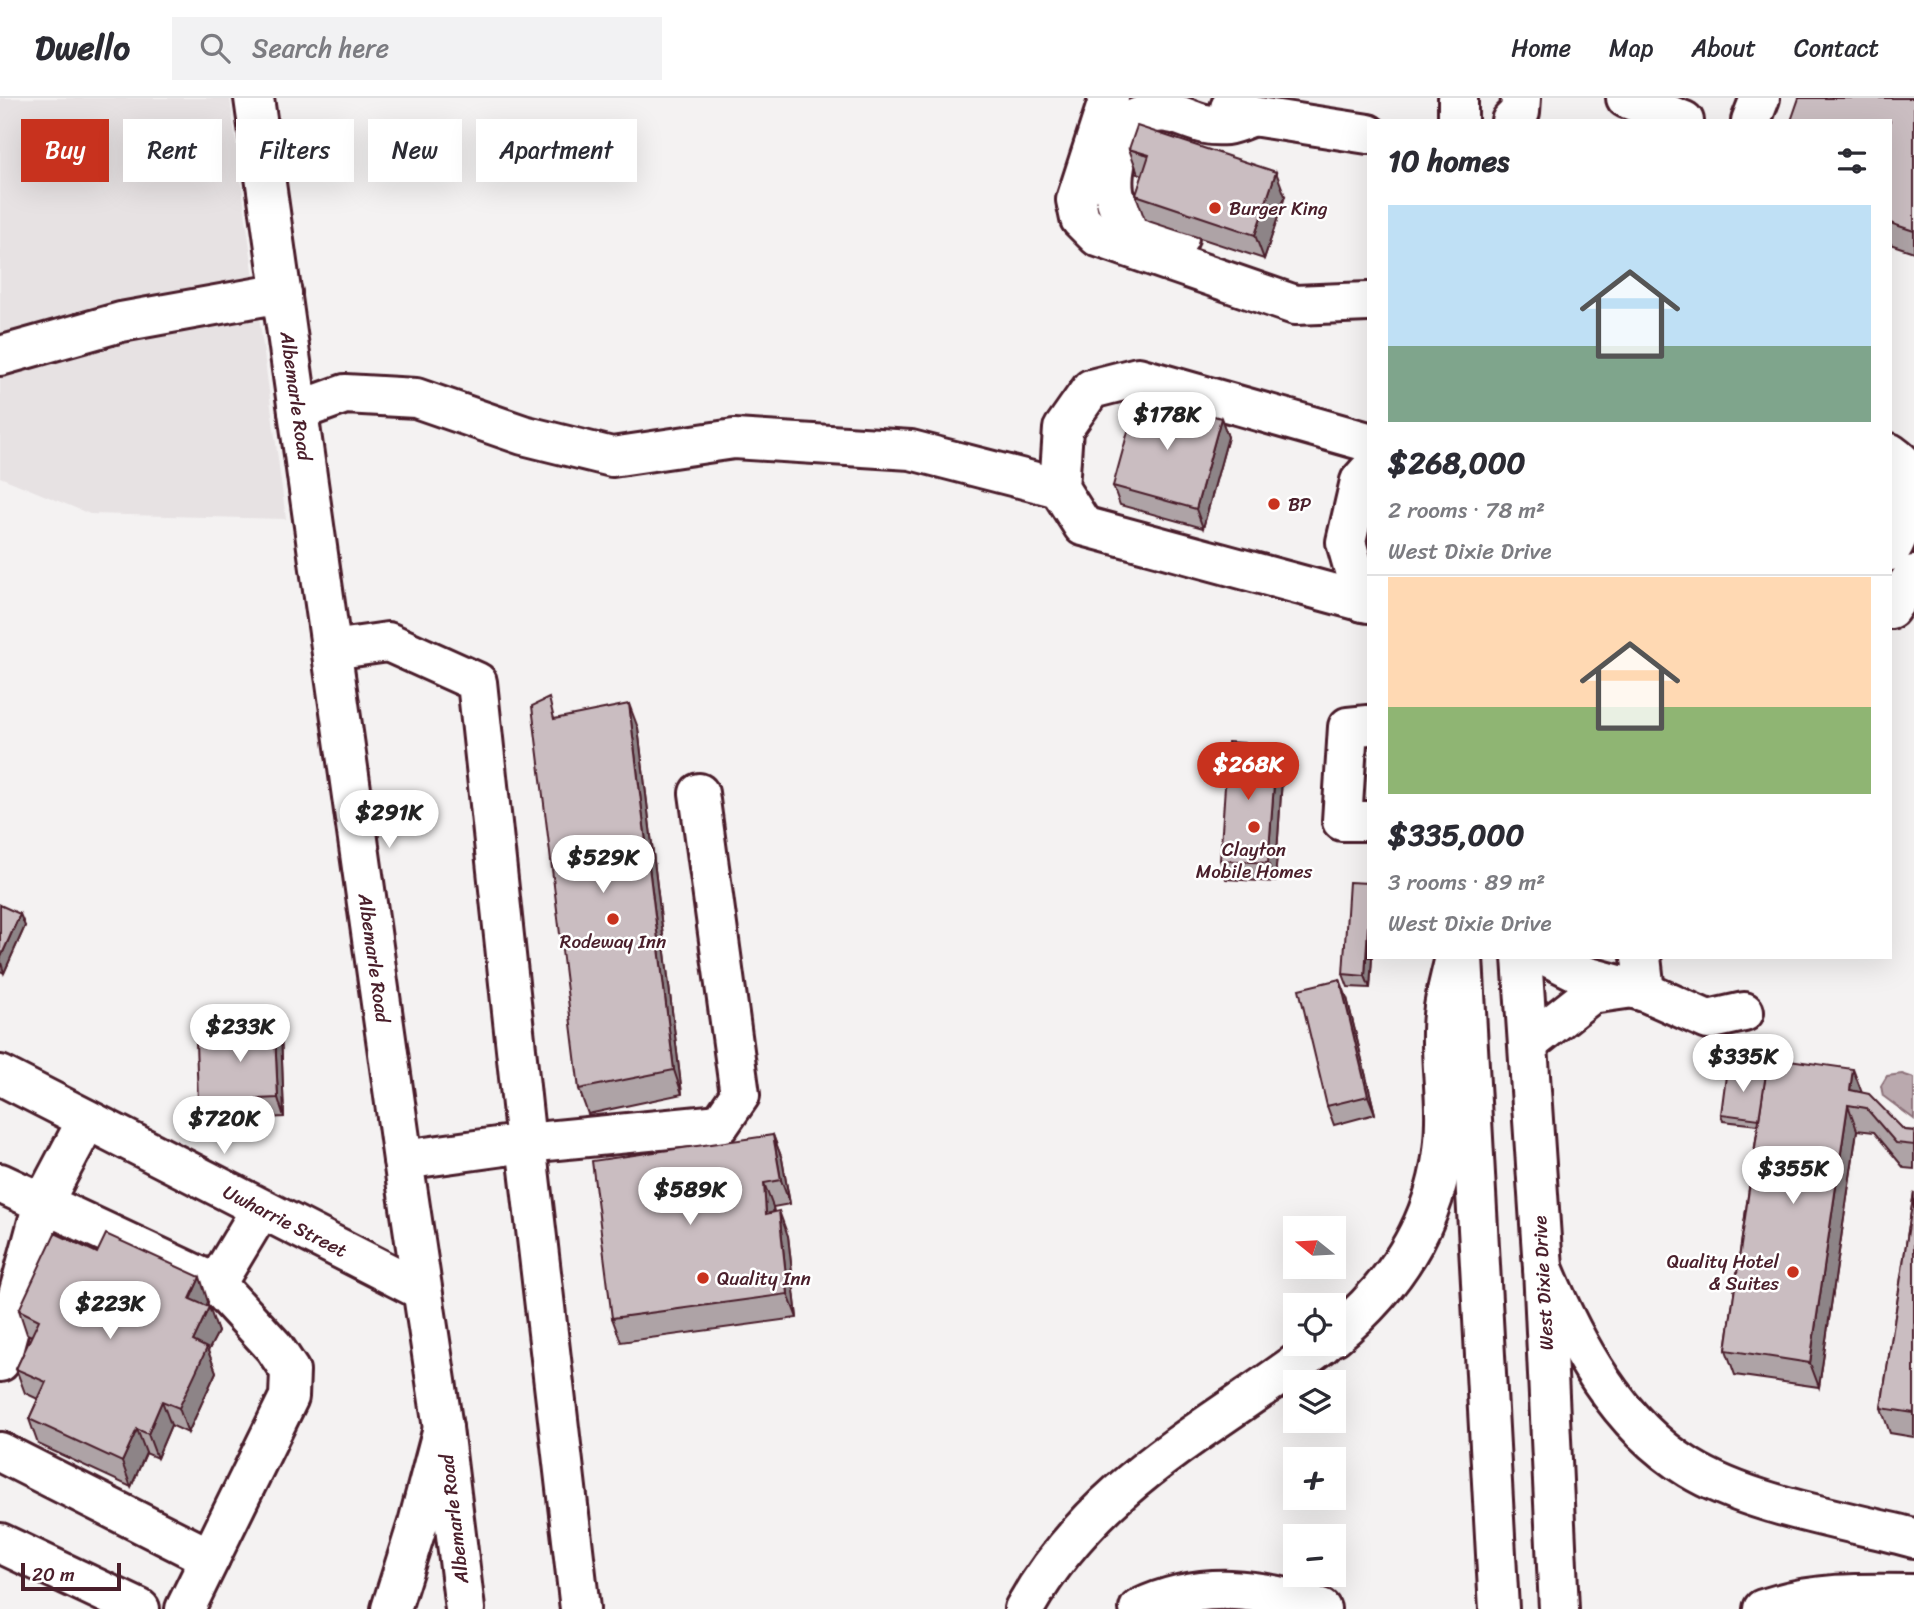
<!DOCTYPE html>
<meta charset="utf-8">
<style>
body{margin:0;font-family:Sriracha,sans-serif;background:#f2f2f3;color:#2b2b33;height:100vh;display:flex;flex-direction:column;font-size:26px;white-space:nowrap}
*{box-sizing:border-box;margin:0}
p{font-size:23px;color:#7c7c81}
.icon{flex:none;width:38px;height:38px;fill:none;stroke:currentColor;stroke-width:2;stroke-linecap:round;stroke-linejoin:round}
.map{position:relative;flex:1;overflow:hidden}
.panel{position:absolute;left:1367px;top:21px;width:525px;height:840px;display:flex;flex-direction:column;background:#fff;border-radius:0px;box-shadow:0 7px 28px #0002}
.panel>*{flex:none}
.hud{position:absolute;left:21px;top:21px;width:665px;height:63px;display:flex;gap:14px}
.needle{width:46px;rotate:288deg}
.controls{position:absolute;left:1283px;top:1118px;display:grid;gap:14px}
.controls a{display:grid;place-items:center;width:63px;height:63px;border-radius:0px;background:#fff;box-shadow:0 7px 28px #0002;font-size:35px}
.scale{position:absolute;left:21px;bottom:18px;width:100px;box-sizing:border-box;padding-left:7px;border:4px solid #4a1f2b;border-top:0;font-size:19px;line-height:24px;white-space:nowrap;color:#4a1f2b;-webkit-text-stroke:5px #fff;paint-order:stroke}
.price{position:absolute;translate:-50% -60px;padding:0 16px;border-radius:24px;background:#fff;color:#222;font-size:23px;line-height:46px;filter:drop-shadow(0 2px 4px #0008)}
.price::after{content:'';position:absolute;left:50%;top:42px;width:21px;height:16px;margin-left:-10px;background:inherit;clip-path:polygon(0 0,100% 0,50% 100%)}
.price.active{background:#c8321e;color:#fff}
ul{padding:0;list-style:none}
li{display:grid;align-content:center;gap:14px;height:371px;padding:0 21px}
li+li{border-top:2px solid #e1e1e2}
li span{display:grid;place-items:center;height:217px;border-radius:0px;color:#555}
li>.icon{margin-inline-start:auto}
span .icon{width:126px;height:126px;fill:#fffc;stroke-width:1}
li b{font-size:30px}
h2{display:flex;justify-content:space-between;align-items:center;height:84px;padding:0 21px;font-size:30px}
.pill{padding:0 24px;border-radius:0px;background:#fff;box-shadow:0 7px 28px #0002;font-size:24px;line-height:63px}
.pill.active{background:#c8321e;color:#fff}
header{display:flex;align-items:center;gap:42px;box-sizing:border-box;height:98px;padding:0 35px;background:#fff;border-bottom:2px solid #e1e1e2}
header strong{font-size:33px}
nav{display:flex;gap:38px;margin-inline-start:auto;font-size:24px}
.search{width:490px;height:63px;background:#f2f2f3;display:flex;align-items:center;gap:18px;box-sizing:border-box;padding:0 24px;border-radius:0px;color:#7c7c81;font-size:26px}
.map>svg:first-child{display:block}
.built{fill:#e7e2e3}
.water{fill:#baa9ae;stroke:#8d727a;stroke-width:2}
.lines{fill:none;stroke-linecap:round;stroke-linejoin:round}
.minor-casing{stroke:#4a1f2b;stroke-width:44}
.major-casing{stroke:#4a1f2b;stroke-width:44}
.highway-casing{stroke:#4a1f2b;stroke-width:44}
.minor{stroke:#fff;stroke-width:38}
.major{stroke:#fff;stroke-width:38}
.highway{stroke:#fff;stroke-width:38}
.wall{fill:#aea3a6;stroke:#4a1f2b;stroke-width:2}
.shaded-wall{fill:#8d8487;stroke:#4a1f2b;stroke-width:2}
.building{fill:#cabdc1;stroke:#4a1f2b;stroke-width:2}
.poi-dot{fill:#c8321e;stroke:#fff;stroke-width:2.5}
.labels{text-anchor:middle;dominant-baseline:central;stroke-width:5;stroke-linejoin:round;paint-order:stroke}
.poi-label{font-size:19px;fill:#4a1f2b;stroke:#fff;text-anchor:start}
.street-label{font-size:19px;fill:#4a1f2b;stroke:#fff}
</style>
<header>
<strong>Dwello</strong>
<div class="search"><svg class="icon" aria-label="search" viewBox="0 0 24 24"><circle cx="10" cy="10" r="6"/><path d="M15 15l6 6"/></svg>Search here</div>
<nav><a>Home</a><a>Map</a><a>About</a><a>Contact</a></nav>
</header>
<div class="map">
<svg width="1914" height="1511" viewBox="0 0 1914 1511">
<rect width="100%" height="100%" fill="#f4f2f2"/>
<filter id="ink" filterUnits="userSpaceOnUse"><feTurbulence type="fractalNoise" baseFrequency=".0143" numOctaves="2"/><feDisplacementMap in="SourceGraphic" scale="14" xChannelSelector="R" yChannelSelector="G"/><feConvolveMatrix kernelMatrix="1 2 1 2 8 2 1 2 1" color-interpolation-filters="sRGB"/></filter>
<g filter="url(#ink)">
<polygon class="built" points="0,0 230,0 286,421 90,416 0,379"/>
<polygon class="water" points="1902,976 1914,980 1914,1021 1883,998 1881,988 1887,978"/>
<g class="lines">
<defs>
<g id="minor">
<polyline points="1109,0 1076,102 1080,121 1098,139 1295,207 1368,204"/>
<polyline points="1626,0 1684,23"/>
<polyline points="1230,10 1253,18 1368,36"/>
<polyline points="1511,23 1520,14 1521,0"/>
<polyline points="1751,23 1760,0"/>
<path d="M1179 140C1164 135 1146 131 1133 123 1099 105 1117 50 1129 23 1179 0 1184 31 1226 27 1235 26 1245 21 1253 18"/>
<polyline points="0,258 121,224 282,195"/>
<polyline points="298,313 345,296 416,300 523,337 612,359 734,341 911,352 1059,390"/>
<polyline points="1368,344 1138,279 1091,291 1063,331 1059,390 1083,428 1368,505"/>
<path d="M1890 355C1894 358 1900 362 1903 366 1914 390 1903 432 1890 453"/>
<polyline points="1363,504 1346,444 1360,383 1368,374"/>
<polyline points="1890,511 1914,477"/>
<polyline points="332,552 388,544 477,584 526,1045 720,1026 740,997 699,695"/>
<polyline points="1368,627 1348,629 1342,723 1368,723"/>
<polyline points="1548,859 1586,878 1645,894 1708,922 1744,914"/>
<polyline points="1641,859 1645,894"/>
<polyline points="1529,945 1591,896 1626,891"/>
<polyline points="0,977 421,1192"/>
<polyline points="403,1062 526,1045 580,1511"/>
<polyline points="0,1085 43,1105 87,1022"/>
<polyline points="0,1264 43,1105 216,1186 261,1111"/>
<polyline points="0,1354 210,1460"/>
<polyline points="0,1445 140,1511"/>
<polyline points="185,1511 289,1299 290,1273 274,1249 216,1186"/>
</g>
<g id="major">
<polyline points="254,0 403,1062 443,1330 465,1511"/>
<polyline points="1458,23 1458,0"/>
<polyline points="1463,859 1499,1511"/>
<polyline points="1522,859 1543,1170 1559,1511"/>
</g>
<g id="highway">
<path d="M1543 1170C1574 1245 1617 1326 1689 1370 1749 1407 1845 1422 1914 1440"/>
<path d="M1334 1238C1401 1183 1444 1112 1445 1023 1446 988 1439 951 1443 917 1445 897 1451 878 1455 859"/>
<polyline points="391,1511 418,1425 443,1330"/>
<path d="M1024 1511C1096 1383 1211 1331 1323 1246"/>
<path d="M1139 1511C1200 1482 1260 1489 1321 1511"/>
<path d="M1763 1511C1813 1494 1861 1495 1914 1496"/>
</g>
</defs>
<use href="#minor" class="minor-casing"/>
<use href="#major" class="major-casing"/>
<use href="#highway" class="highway-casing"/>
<use href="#minor" class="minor"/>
<use href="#major" class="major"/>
<use href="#highway" class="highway"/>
</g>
<g class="wall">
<polygon points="1914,0 1914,154 1890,146 1890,23"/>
<polygon points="1129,51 1285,98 1264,161 1145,122 1136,97 1143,77 1138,75"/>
<polygon points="1221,320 1228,339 1203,430 1120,407 1113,388"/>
<polygon points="556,621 638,630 682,996 588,1016 579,991"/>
<polygon points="1283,666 1275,784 1226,781 1220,762"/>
<polygon points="0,807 25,828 4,875 0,873"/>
<polygon points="1368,859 1372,859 1370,890 1348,889 1343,876"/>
<polygon points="1347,900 1375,1016 1334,1027 1327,1008"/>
<polygon points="281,934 284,1019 205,1023 198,1004 245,942"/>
<polygon points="1862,995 1904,1032 1914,1033 1914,1071 1904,1070 1874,1034 1857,1032 1819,1289 1735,1277 1726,1252 1758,1027 1723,1023 1721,1016"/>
<polygon points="773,1037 782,1061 790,1106 773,1109 774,1114 788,1138 797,1220 621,1244 612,1220"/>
<polygon points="1914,1094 1914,1339 1890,1335 1881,1310"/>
<polygon points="97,1155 208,1204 207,1208 218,1234 208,1253 216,1274 188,1335 171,1327 157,1360 146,1355 131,1389 38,1346 29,1321 38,1301 25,1295 16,1271 32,1238 27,1236 19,1212"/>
</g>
<g class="shaded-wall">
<polygon points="1276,74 1285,98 1264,161 1255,137"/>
<polygon points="1221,320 1228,339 1203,430 1196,411"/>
<polygon points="629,606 638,630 682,996 674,972"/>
<polygon points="1277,647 1283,666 1275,784 1268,765"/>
<polygon points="20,816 25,828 4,875 0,861"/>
<polygon points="1368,828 1368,859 1372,859 1370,890 1365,878"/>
<polygon points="1340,881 1347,900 1375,1016 1368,998"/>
<polygon points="274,916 281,934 284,1019 278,1000"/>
<polygon points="1853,971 1862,995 1850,992"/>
<polygon points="1848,1007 1857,1032 1819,1289 1810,1265"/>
<polygon points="773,1037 782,1061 790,1106 781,1082"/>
<polygon points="764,1085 773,1109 775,1140 766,1116"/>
<polygon points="779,1113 788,1138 797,1220 788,1196"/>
<polygon points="200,1179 208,1204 199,1225 190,1201"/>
<polygon points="209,1209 218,1234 208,1253 216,1274 188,1335 179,1310 193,1243"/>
<polygon points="162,1303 171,1327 157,1360 148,1336"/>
<polygon points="137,1331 146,1355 131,1389 122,1364"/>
</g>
<g class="building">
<polygon points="1799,0 1914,0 1914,133 1890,125 1890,23 1791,23"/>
<polygon points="1137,28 1276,74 1255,137 1136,97 1149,57 1129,51"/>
<polygon points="1138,297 1221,320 1196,411 1113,388"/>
<polygon points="549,600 554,621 629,606 674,972 579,991 532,608"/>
<polygon points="1228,644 1277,647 1268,765 1220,762"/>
<polygon points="1349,784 1368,785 1368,828 1365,878 1343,876"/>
<polygon points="0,807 20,816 0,861"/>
<polygon points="1340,881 1368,998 1327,1008 1299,891"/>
<polygon points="274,916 278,1000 198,1004 196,944 245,942 244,917"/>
<polygon points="1768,959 1853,971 1850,992 1869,996 1904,1032 1914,1033 1914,1047 1896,1045 1866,1010 1848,1007 1810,1265 1726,1252"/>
<polygon points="1727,970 1766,976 1759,1021 1721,1016"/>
<polygon points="773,1037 781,1082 764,1085 766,1116 779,1113 788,1196 612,1220 592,1063"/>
<polygon points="1914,1094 1914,1315 1881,1310"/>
<polygon points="55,1135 97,1155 106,1136 200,1179 190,1201 209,1209 193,1243 207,1250 179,1310 162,1303 148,1336 137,1331 122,1364 29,1321 46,1284 16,1271 39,1222 19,1212"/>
</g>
</g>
<g class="poi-dot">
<circle cx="1215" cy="110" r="7"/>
<circle cx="1274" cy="406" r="7"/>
<circle cx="1254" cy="729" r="7"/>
<circle cx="613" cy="821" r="7"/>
<circle cx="1793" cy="1174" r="7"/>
<circle cx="703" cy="1180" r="7"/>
</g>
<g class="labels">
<g class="poi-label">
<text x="1229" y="110">Burger King</text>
<text x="1288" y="406">BP</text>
<text x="1254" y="751" text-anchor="middle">Clayton<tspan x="1254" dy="22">Mobile Homes</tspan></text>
<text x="613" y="843" text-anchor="middle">Rodeway Inn</text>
<text x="1779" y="1163" text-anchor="end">Quality Hotel<tspan x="1779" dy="22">&amp; Suites</tspan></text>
<text x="717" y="1180">Quality Inn</text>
</g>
<g class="street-label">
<text transform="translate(296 298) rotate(82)">Albemarle Road</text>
<text transform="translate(374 860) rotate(82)">Albemarle Road</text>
<text transform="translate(285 1123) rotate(27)">Uwharrie Street</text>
<text transform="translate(1543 1185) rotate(-93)">West Dixie Drive</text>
<text transform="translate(454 1421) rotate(-97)">Albemarle Road</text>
</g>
</g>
</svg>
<div class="controls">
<a><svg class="needle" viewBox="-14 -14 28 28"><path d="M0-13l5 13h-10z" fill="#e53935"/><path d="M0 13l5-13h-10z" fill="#7c7c81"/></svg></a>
<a><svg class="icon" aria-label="locate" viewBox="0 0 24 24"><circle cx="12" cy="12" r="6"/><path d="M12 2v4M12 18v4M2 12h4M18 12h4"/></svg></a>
<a><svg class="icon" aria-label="layers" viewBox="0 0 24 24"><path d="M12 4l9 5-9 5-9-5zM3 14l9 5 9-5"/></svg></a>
<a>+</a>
<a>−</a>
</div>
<div class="scale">20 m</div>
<b class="price" style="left:1167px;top:354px">$178K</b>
<b class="price active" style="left:1248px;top:704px">$268K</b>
<b class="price" style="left:389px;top:752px">$291K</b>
<b class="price" style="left:603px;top:797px">$529K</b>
<b class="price" style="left:240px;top:966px">$233K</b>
<b class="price" style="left:1743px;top:996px">$335K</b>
<b class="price" style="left:224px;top:1058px">$720K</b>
<b class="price" style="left:1793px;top:1108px">$355K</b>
<b class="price" style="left:690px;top:1129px">$589K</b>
<b class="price" style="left:110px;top:1243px">$223K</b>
<div class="hud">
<a class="pill active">Buy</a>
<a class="pill">Rent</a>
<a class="pill">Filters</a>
<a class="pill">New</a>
<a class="pill">Apartment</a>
</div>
<section class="panel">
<h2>10 homes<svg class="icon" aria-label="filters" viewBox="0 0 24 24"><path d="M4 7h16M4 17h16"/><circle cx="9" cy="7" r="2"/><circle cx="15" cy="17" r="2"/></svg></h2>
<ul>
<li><span style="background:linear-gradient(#bfe0f5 65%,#7fa58c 0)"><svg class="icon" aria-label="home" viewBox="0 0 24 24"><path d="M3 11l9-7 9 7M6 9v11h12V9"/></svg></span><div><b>$268,000</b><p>2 rooms · 78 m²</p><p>West Dixie Drive</p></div></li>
<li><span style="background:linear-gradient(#ffd9b3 60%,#8fb573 0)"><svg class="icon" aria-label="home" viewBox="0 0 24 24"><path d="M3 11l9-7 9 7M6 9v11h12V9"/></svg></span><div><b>$335,000</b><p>3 rooms · 89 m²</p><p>West Dixie Drive</p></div></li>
</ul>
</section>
</div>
